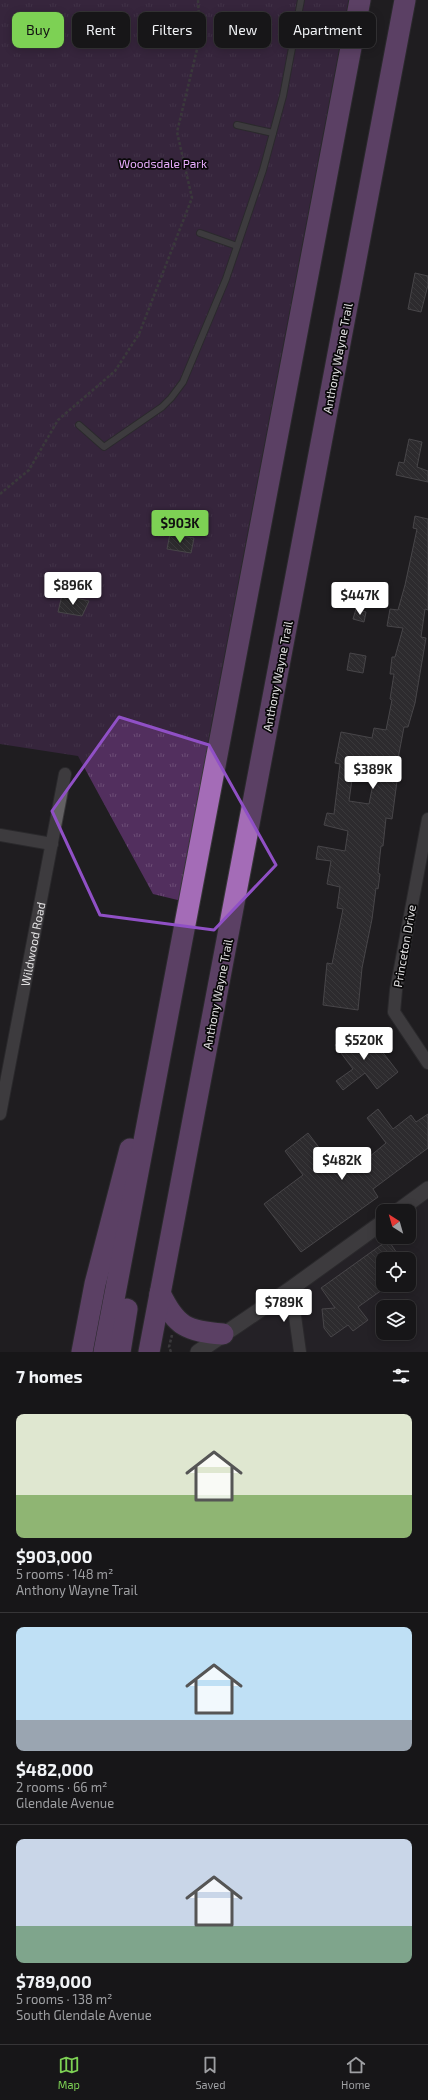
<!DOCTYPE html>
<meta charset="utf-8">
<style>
body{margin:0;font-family:"Exo 2",sans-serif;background:#201f21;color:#f1f3f6;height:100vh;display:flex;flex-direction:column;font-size:15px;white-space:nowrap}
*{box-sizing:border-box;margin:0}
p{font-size:13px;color:#9e9fa2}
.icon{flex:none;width:22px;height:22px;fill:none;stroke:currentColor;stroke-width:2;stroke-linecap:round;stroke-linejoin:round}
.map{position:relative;height:1352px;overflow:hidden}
.side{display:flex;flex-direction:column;background:#171618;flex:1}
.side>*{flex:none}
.banner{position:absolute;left:12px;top:12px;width:404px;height:36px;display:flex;gap:8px}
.needle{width:26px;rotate:323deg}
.fabs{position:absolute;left:376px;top:1204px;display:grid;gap:8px}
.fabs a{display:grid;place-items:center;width:40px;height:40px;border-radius:8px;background:#171618;box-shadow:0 2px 10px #0003,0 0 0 1px #363537;font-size:20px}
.price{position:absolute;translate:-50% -34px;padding:0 9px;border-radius:4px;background:#fff;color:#222;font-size:13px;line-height:26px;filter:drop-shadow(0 1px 2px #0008)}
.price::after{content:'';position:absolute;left:50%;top:24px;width:12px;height:9px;margin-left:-6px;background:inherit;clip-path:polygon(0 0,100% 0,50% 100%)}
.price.on{background:#7dd154;color:#111}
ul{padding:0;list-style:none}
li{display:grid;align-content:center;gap:8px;height:212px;padding:0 16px}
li+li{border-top:1px solid #363537}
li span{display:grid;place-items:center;height:124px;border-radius:8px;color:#555}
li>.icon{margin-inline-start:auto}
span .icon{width:72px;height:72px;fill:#fffc;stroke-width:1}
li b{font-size:17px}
h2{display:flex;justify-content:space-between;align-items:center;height:48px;padding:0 16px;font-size:17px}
.chip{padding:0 14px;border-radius:8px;background:#171618;box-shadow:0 2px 10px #0003,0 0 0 1px #363537;font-size:14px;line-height:36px}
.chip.on{background:#7dd154;color:#111}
.tabs{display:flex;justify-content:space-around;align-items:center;height:56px;border-top:1px solid #363537;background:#171618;font-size:11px;color:#9e9fa2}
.tabs a{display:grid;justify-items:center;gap:2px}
.tabs .on{color:#7dd154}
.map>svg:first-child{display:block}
.built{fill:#2b262d;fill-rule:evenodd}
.park{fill:url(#park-tufts)}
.building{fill:url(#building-back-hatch);stroke:#797679;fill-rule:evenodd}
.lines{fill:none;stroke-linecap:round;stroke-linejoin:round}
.service-casing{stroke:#39383a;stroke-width:8}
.minor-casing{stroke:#39383a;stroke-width:14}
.tertiary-casing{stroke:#39383a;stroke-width:17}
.trunk-casing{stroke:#39383a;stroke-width:23}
.path{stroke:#5c5b5c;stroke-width:2.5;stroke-dasharray:3 2;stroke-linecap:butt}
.service{stroke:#636163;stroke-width:6}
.minor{stroke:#636163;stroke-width:12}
.tertiary{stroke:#636163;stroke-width:15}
.trunk{stroke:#a46cb7;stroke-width:21}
.marked{fill:none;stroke:#9050c6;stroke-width:3;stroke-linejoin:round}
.labels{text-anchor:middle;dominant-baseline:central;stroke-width:3.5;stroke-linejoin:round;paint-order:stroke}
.park-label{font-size:12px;fill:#e7acfc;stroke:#090809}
.street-label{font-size:12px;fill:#e2e1e2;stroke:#090809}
</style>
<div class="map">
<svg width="428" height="1352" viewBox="0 0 428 1352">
<defs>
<pattern id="park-tufts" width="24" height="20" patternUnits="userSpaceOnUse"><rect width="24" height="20" fill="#522f5e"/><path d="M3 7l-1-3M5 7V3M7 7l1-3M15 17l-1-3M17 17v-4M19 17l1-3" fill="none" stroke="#6b4d75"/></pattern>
<pattern id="building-back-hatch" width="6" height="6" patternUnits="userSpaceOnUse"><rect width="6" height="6" fill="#3e3d3f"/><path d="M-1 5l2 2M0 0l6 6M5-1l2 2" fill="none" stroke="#5a595a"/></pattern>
</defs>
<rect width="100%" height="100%" fill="#1f1e20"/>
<path class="built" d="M428 1191V1352H198L383 1222V1237H409V1211ZM383 1259H409V1285H383ZM383 1307H409V1333H383Z"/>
<polygon class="park" points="0,0 360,0 190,903 153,894 78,756 0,744"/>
<g class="building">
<polygon points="415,273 428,276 428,285 421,312 408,309"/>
<polygon points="409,439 422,442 417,467 428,471 428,482 396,475 399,462 404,463"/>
<path d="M415 516 428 519V610L425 609 421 637 426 638 415 703 408 727H404L394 780 397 781 392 819 386 818 383 846H381L378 873 380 874 378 889 376 888 372 919 362 968 358 1010 323 1005 327 963 332 964 343 909 337 908 340 887 327 884 331 861 316 859 318 846 345 851 348 831 324 825 327 813 334 814 340 764 335 763 341 732 372 738 374 728 386 730 392 700 390 699 394 674H390L392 657H395L403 628 387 626 390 609 398 610 405 585 417 529 413 528ZM354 765 376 769 369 804 349 801Z"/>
<polygon points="170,534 194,538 191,553 167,549"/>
<polygon points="62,595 89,601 82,616 58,612"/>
<polygon points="356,609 366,612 364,622 353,619"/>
<polygon points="350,653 366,656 363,673 347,670"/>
<polygon points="358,1028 370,1045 374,1041 398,1072 377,1089 365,1073 343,1090 336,1081 353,1069 335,1045"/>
<polygon points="378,1109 393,1129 411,1115 416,1122 428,1114 428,1148 373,1189 378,1197 301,1252 264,1204 303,1175 285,1151 308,1133 336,1170 351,1159 357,1167 386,1143 367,1118"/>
<polygon points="388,1240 401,1259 383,1259 383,1285 389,1285 358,1307 368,1320 353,1331 348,1325 331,1337 324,1328 322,1309 335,1308 321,1288"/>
</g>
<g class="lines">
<defs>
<g id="service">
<polyline points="237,125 273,133"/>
<polyline points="200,233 237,246"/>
<polyline points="79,425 104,447 162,407 171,398 183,382 226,279 263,170 283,96 301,0"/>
</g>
<g id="minor">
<polyline points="428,819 396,990 394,1012 428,1063"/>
<polyline points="0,835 52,844"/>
<path id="s1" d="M0 1114 65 774"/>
<polyline points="289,1290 294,1309 300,1352"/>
</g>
<g id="tertiary">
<polyline points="398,1211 428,1189"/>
<polyline points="198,1352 289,1290 383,1222"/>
</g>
<g id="trunk">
<path d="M160 1293C176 1327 187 1331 223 1334"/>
<polyline points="82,1352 95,1284 130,1149"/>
<polyline points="104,1352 360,0"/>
<polyline points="120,1352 127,1309"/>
<polyline points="149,1352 405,0"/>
</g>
</defs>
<use href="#service" class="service-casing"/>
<use href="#minor" class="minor-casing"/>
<use href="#tertiary" class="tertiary-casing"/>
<use href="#trunk" class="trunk-casing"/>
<g class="path">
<polyline points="0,494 29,470 58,420 115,371 139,334 192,198 177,132 200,37 198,0"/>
<polyline points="171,1352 169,1347 172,1335"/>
</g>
<use href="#service" class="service"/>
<use href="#minor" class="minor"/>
<use href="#tertiary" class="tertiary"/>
<use href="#trunk" class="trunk"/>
</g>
<path d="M0 0H428V1352H0ZM119 717 209 745 276 865 214 930 100 915 52 811Z" fill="#1f1e20" fill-opacity=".55" fill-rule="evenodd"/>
<path class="marked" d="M119 717 209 745 276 865 214 930 100 915 52 811Z"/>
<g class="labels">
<g class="park-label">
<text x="163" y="163">Woodsdale Park</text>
</g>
<g class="street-label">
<text transform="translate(337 358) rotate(-79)">Anthony Wayne Trail</text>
<text transform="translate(277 676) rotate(-79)">Anthony Wayne Trail</text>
<text stroke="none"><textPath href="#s1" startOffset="173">Wildwood Road</textPath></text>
<text transform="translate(404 946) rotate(-80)">Princeton Drive</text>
<text transform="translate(217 994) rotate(-79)">Anthony Wayne Trail</text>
</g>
</g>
</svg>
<div class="fabs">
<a><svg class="needle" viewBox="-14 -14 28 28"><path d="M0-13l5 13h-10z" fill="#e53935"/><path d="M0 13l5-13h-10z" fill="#9e9fa2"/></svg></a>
<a><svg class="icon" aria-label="locate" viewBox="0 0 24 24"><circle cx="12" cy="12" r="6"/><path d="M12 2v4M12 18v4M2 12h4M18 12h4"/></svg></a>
<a><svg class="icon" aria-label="layers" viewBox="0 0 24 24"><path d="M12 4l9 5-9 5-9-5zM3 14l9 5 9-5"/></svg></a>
</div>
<b class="price on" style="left:180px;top:544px">$903K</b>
<b class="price" style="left:73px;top:606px">$896K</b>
<b class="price" style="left:360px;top:616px">$447K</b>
<b class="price" style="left:373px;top:790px">$389K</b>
<b class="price" style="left:364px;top:1061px">$520K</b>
<b class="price" style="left:342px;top:1181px">$482K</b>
<b class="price" style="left:284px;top:1323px">$789K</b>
<div class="banner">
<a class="chip on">Buy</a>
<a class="chip">Rent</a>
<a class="chip">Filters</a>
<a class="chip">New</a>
<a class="chip">Apartment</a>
</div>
</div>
<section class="side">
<h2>7 homes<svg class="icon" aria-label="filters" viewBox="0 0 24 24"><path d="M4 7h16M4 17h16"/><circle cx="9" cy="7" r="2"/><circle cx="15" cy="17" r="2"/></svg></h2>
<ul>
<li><span style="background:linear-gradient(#dfe7d0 65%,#8fb573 0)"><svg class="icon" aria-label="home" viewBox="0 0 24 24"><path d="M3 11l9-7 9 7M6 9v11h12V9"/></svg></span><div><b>$903,000</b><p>5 rooms · 148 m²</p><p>Anthony Wayne Trail</p></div></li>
<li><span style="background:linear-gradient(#bfe0f5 75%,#9aa5b1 0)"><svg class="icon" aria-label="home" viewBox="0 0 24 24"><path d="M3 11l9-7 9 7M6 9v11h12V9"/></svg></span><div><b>$482,000</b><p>2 rooms · 66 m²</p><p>Glendale Avenue</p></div></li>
<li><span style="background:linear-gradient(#c9d6e8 70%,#7fa58c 0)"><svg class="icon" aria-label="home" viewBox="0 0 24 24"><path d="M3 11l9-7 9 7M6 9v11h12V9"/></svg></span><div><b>$789,000</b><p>5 rooms · 138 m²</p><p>South Glendale Avenue</p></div></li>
</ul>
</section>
<nav class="tabs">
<a class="on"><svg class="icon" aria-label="map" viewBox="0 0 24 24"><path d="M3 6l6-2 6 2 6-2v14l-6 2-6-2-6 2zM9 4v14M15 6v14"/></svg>Map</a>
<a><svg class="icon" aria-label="saved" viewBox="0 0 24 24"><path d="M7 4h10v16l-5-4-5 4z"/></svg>Saved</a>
<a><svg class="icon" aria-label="home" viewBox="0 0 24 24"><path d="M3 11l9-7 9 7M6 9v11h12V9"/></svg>Home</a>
</nav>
